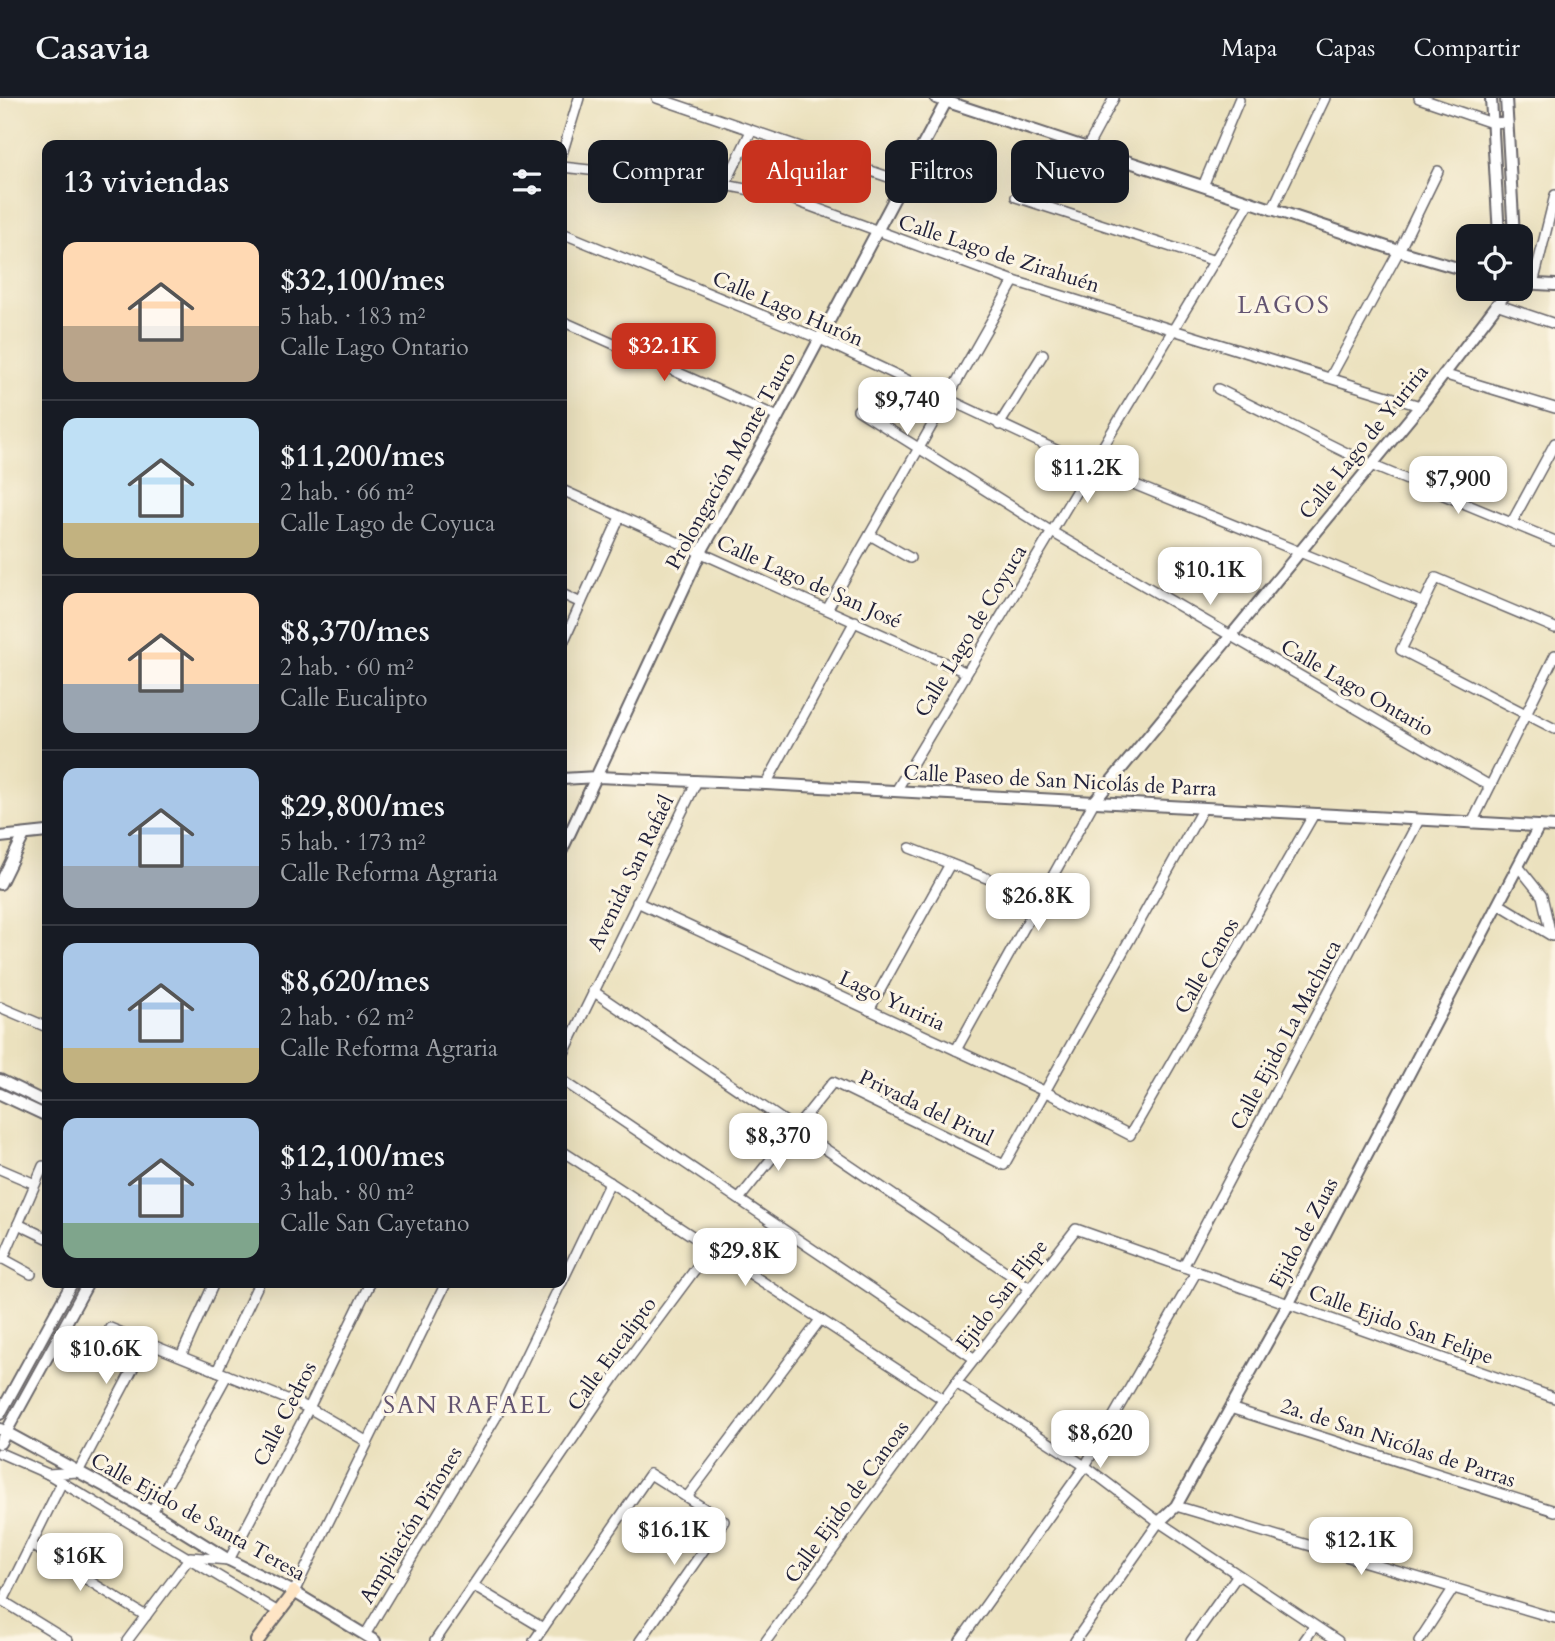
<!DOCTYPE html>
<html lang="es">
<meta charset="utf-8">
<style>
body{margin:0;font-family:Cardo,serif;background:#20242c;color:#f1f3f6;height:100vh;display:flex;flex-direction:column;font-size:26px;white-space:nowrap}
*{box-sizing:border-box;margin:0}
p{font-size:23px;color:#9ea1a6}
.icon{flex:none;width:38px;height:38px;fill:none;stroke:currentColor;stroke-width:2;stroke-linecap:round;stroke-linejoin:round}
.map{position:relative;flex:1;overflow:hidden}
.side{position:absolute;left:42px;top:42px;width:525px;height:1148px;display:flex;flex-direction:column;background:#171b24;border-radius:14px;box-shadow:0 7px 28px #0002}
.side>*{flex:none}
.guide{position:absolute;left:588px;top:42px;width:665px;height:63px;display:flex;gap:14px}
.controls{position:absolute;left:1456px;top:126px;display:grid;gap:14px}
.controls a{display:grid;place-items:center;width:77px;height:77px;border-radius:14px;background:#171b24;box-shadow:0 7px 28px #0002;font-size:35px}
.price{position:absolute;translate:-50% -60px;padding:0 16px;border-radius:14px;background:#fff;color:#222;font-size:23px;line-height:46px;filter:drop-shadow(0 2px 4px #0008)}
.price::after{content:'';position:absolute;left:50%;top:42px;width:21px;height:16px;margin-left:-10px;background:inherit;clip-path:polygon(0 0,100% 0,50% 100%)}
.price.selected{background:#c8321e;color:#fff}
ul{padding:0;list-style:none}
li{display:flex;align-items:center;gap:21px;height:175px;padding:0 21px}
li+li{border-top:2px solid #363941}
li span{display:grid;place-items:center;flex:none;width:196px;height:140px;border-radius:14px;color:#555}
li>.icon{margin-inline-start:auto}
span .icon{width:84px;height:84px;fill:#fffc;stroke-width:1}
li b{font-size:30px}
h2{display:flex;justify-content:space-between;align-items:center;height:84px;padding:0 21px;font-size:30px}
.pill{padding:0 24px;border-radius:14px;background:#171b24;box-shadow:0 7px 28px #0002;font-size:24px;line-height:63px}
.pill.selected{background:#c8321e;color:#fff}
header{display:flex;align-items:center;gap:42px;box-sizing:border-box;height:98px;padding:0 35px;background:#171b24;border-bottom:2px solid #363941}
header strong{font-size:33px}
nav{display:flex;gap:38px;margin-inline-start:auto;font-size:24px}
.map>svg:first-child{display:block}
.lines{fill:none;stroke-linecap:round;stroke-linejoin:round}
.minor-casing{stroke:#686569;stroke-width:12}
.tertiary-casing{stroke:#686569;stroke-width:14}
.secondary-casing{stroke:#686569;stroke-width:16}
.minor{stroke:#fff;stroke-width:9}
.tertiary{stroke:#fff;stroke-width:10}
.secondary{stroke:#fee5c5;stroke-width:12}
.labels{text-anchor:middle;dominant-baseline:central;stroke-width:6;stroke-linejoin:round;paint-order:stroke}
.street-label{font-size:21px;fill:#22223b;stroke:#fcf5e5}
.quarter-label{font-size:24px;letter-spacing:2px;fill:#635471;stroke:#fcf5e5}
</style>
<header>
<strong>Casavia</strong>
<nav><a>Mapa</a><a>Capas</a><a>Compartir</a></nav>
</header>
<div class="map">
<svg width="1555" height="1543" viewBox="0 0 1555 1543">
<rect width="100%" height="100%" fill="#fcf5e5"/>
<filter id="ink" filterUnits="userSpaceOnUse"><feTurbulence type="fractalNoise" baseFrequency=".0143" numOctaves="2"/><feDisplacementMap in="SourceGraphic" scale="14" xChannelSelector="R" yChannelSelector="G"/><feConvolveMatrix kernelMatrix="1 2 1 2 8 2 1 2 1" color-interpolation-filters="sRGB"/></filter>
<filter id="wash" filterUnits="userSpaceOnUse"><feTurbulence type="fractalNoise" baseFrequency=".00686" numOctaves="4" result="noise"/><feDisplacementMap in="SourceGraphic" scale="28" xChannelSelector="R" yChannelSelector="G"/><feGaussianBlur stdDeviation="1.57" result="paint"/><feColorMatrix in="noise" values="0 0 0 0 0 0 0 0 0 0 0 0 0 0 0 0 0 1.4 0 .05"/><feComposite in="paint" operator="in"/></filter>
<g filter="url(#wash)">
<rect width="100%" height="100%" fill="#ebe1be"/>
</g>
<g filter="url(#ink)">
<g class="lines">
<defs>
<g id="minor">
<polyline points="657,0 903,84"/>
<polyline points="1419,0 1492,25 1508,24"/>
<polyline points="1088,48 1114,0"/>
<polyline points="562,56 579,0"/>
<polyline points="562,69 725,87 786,99 1014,183 1420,308"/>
<polyline points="725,87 751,33"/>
<polyline points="1203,88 1239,2"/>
<polyline points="1016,99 1215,163"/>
<polyline points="1272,112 1325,0"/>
<polyline points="562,135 820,241 1092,369 1424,505"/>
<polyline points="1533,186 1555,97"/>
<polyline points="1496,206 1555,226"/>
<polyline points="562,223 778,319"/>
<polyline points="1443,276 1555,310"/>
<polyline points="1331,278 1399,153 1438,73"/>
<polyline points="1218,291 1371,367 1555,443"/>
<polyline points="858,312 1052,434 1490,688"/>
<polyline points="999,327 1043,256"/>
<polyline points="562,392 965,574"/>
<polyline points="1512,424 1555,345"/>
<polyline points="870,437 910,460"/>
<polyline points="562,496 581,505"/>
<polyline points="828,510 1014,183"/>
<polyline points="1555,530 1436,480 1401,552 1555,631"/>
<polyline points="562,547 620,419"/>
<polyline points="766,686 855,523"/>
<polyline points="896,693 1250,104"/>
<polyline points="1472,725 1555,557"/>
<polyline points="910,750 1040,801"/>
<polyline points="1518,768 1542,798 1551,837"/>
<polyline points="637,804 1044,993 1130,1037 1314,716"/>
<polyline points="1499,806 1552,838"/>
<polyline points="593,893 1030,1190"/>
<polyline points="0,909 47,929"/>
<polyline points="869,912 950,766"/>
<polyline points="956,952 1094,704"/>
<polyline points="562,959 697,683"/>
<polyline points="562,982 975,1261"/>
<polyline points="562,1053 944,1302"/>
<polyline points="0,1071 35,1086"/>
<polyline points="739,1101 833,984 1004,1067 1203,710"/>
<polyline points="18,1126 47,1140"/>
<polyline points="0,1159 31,1176"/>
<polyline points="3,1161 43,1068"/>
<polyline points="1183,1169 1419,722"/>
<polyline points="562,1184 610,1084"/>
<polyline points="110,1230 309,1310 366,1343"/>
<polyline points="181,1258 214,1185"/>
<polyline points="217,1273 259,1185"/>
<polyline points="956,1285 1085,1368 1159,1424 1338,1543"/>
<polyline points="1230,1310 1555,1413"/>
<polyline points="0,1355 48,1376 78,1374 146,1246"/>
<polyline points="48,1376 280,1515"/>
<polyline points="62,1384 3,1503 68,1543"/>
<polyline points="687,1399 820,1222"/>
<polyline points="1176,1408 1555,1520"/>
<polyline points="152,1414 227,1277"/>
<polyline points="31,1447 146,1518"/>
<polyline points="473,1488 543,1530"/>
<polyline points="294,1494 446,1185"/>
<polyline points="365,1537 495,1321 561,1185"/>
<polyline points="127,1543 190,1459 229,1462 309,1310 370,1185"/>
<polyline points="435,1543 615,1279 711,1150"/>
<polyline points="534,1543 650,1376 724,1423 640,1543"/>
<polyline points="766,1543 956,1285 1076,1131 1555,1300"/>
<polyline points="960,1543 1085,1368 1197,1173"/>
<polyline points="1075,1543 1159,1424"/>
<polyline points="1191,1543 1237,1478"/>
<polyline points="1304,1543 1314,1529"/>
<polyline points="1419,1543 1453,1491"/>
</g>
<g id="tertiary">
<polyline points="936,0 1399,153 1468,173"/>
<polyline points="1491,0 1499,138"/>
<polyline points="1506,0 1514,138"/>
<polyline points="1521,185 1555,187"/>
<polyline points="562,681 597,679 766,686 1555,729"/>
<polyline points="1094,704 1420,308 1509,191"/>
<polyline points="0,739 47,734"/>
<polyline points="562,752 701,454 778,319 948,0"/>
<polyline points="0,786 24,737"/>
<polyline points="0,982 47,1005"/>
<polyline points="0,996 47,1018"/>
<polyline points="0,1316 72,1185"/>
<polyline points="0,1331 152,1414 229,1462 294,1494 375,1543"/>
<polyline points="0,1345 88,1185"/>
<polyline points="1159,1424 1176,1408 1289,1205 1539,728"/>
</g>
<polyline id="secondary" points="257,1543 294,1494"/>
</defs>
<use href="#minor" class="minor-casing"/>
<use href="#tertiary" class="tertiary-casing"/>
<use href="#secondary" class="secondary-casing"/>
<use href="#minor" class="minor"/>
<use href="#tertiary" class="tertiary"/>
<use href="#secondary" class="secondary"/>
</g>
</g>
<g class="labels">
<g class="street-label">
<text transform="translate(999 156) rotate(18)">Calle Lago de Zirahuén</text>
<text transform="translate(788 211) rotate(23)">Calle Lago Hurón</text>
<text transform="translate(1364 344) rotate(-51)">Calle Lago de Yuriria</text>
<text transform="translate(731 363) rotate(-61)">Prolongación Monte Tauro</text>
<text transform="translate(809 484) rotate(24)">Calle Lago de San José</text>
<text transform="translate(971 533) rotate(-59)">Calle Lago de Coyuca</text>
<text transform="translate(1357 590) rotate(30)">Calle Lago Ontario</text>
<text transform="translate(1060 683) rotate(3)">Calle Paseo de San Nicolás de Parra</text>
<text transform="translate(631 775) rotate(-64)">Avenida San Rafaél</text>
<text transform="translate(1207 868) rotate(-60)">Calle Canos</text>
<text transform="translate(892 903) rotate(25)">Lago Yuriria</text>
<text transform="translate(1286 937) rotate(-62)">Calle Ejido La Machuca</text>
<text transform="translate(926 1010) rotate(26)">Privada del Pirul</text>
<text transform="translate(1304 1135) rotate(-62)">Ejido de Zuas</text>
<text transform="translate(1002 1197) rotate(-52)">Ejido San Flipe</text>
<text transform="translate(1401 1227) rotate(20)">Calle Ejido San Felipe</text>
<text transform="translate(612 1256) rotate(-54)">Calle Eucalipto</text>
<text transform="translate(285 1316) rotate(-63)">Calle Cedros</text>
<text transform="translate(1398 1345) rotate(18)">2a. de San Nicólas de Parras</text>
<text transform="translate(847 1404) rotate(-54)">Calle Ejido de Canoas</text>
<text transform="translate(198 1419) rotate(29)">Calle Ejido de Santa Teresa</text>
<text transform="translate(411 1427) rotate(-59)">Ampliación Piñones</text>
</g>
<g class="quarter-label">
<text x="1284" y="207">LAGOS</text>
<text x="468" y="1307">SAN RAFAEL</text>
</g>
</g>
</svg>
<div class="controls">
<a><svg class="icon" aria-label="locate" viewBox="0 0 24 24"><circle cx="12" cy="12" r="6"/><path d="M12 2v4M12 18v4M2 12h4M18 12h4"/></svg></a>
</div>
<b class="price selected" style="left:664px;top:285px">$32.1K</b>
<b class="price" style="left:907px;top:339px">$9,740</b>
<b class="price" style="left:1087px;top:407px">$11.2K</b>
<b class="price" style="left:1458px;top:418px">$7,900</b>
<b class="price" style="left:1210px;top:509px">$10.1K</b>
<b class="price" style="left:1038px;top:835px">$26.8K</b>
<b class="price" style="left:778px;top:1075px">$8,370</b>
<b class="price" style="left:745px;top:1190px">$29.8K</b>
<b class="price" style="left:106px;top:1288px">$10.6K</b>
<b class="price" style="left:1100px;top:1372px">$8,620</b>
<b class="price" style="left:674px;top:1469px">$16.1K</b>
<b class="price" style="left:1361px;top:1479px">$12.1K</b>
<b class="price" style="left:80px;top:1495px">$16K</b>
<div class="guide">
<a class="pill">Comprar</a>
<a class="pill selected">Alquilar</a>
<a class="pill">Filtros</a>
<a class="pill">Nuevo</a>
</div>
<section class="side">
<h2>13 viviendas<svg class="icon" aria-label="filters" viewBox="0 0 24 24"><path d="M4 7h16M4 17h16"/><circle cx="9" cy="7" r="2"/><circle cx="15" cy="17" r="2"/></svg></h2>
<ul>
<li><span style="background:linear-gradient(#ffd9b3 60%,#b9a48a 0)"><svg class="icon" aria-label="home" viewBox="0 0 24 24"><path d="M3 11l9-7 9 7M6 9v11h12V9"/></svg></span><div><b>$32,100/mes</b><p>5 hab. · 183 m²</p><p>Calle Lago Ontario</p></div></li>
<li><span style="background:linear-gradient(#bfe0f5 75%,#c2b280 0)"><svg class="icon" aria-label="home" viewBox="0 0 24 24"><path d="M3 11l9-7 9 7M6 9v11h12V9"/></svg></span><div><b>$11,200/mes</b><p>2 hab. · 66 m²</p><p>Calle Lago de Coyuca</p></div></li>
<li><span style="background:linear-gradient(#ffd9b3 65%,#9aa5b1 0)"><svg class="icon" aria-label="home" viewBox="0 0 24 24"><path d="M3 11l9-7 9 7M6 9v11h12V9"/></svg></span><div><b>$8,370/mes</b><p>2 hab. · 60 m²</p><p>Calle Eucalipto</p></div></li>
<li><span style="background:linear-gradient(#a9c7e8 70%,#9aa5b1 0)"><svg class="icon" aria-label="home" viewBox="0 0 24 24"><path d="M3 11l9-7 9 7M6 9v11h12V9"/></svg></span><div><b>$29,800/mes</b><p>5 hab. · 173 m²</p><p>Calle Reforma Agraria</p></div></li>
<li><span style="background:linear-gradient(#a9c7e8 75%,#c2b280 0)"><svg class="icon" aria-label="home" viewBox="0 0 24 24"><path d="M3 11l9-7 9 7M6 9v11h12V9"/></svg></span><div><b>$8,620/mes</b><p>2 hab. · 62 m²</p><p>Calle Reforma Agraria</p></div></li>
<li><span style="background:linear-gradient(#a9c7e8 75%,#7fa58c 0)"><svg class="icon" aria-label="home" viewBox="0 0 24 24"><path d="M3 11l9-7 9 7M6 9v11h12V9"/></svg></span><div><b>$12,100/mes</b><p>3 hab. · 80 m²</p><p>Calle San Cayetano</p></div></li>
</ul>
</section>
</div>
